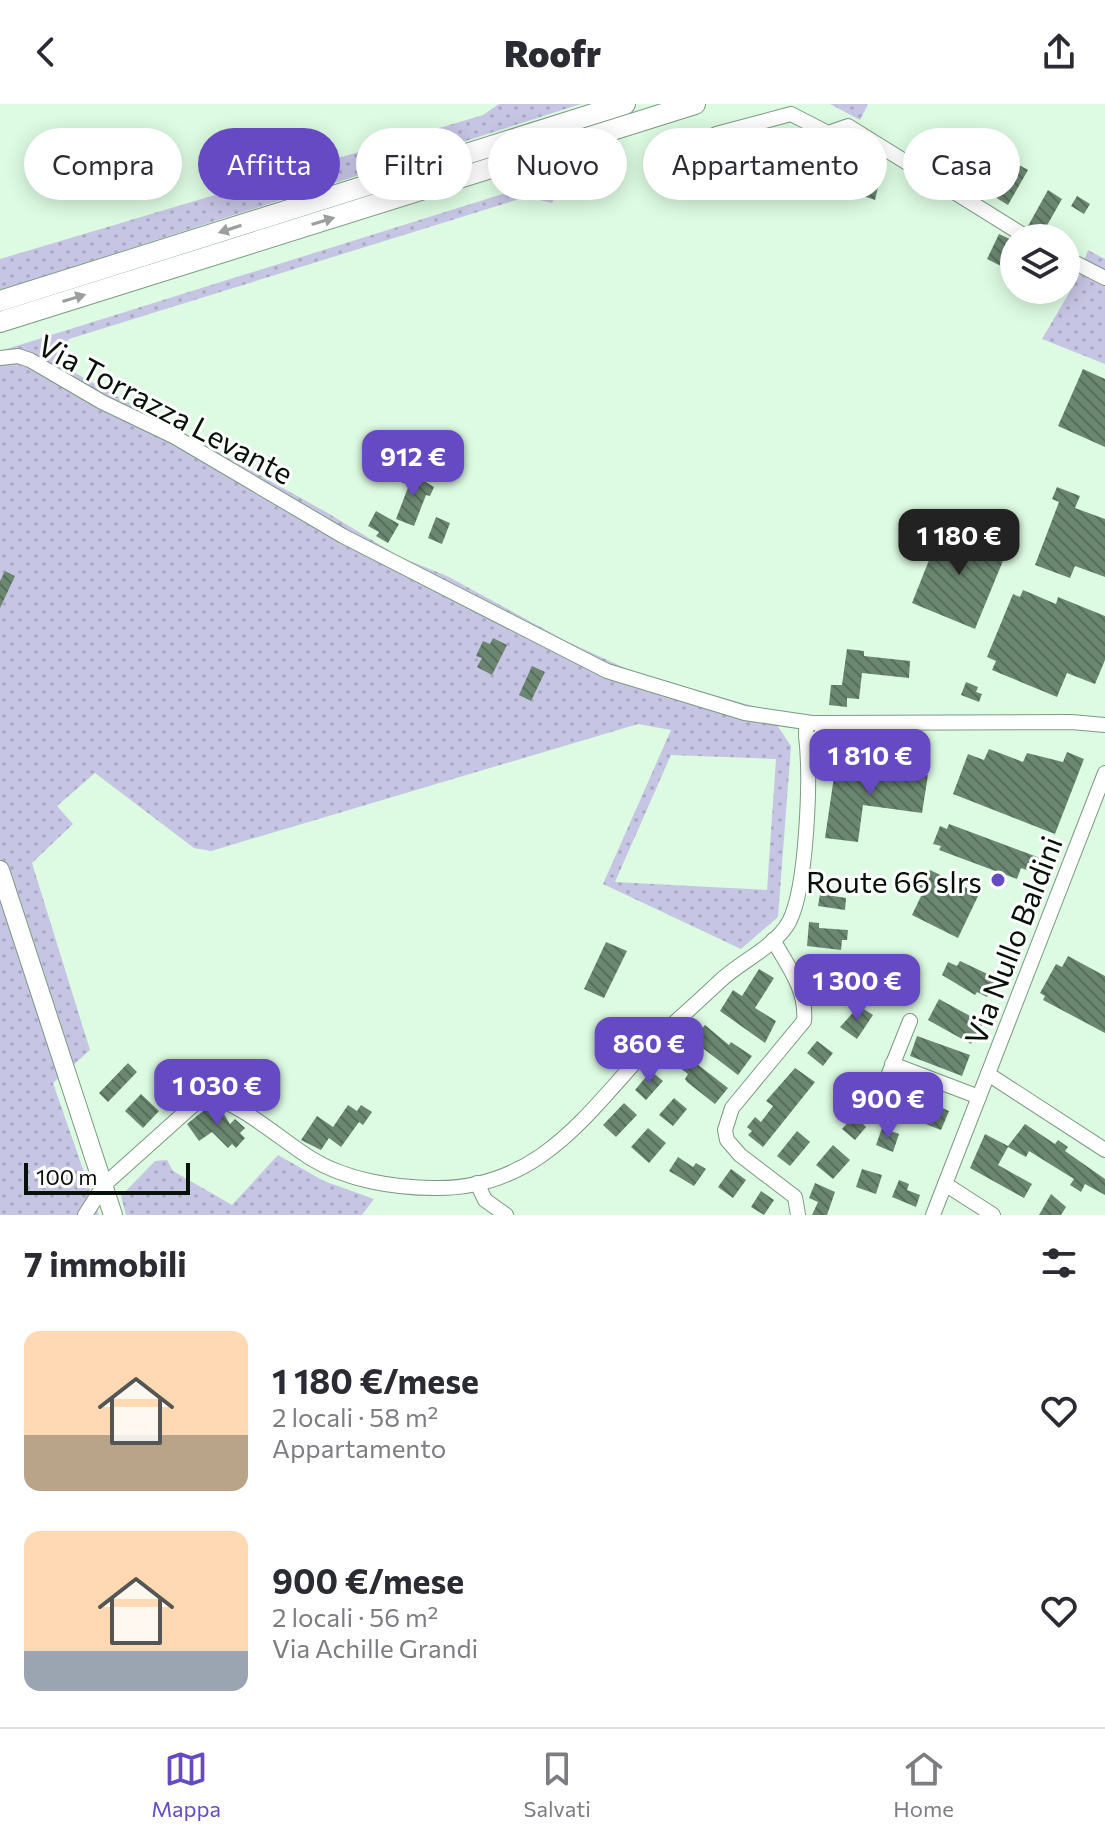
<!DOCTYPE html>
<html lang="it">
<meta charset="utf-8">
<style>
body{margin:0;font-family:Commissioner,sans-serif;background:#f7f7f7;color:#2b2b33;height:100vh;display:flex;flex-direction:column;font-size:30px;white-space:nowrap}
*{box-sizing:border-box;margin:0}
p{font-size:26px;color:#7c7c81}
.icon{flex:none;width:44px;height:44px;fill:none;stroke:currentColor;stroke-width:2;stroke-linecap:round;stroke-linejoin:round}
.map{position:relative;height:1111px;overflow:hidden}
.drawer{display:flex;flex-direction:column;background:#fff;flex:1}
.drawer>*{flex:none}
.hud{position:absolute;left:24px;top:24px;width:1058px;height:72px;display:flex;gap:16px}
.tools{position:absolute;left:1000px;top:120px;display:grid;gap:16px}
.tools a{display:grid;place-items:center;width:80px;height:80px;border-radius:50%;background:#fff;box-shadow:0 4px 20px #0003;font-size:40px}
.scale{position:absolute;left:24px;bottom:20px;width:166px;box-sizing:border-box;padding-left:8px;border:4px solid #061109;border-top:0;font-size:22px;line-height:28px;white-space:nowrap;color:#061109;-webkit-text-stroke:6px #fff;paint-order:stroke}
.price{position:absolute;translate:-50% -68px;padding:0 18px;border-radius:16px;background:#664ac3;color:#fff;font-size:26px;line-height:52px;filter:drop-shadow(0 2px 4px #0008)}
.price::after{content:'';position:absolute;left:50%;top:48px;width:24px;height:18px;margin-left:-12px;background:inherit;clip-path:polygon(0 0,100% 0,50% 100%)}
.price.selected{background:#222;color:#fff}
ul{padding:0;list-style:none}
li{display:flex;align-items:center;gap:24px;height:200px;padding:0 24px}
li span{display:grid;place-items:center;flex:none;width:224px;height:160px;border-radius:16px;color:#555}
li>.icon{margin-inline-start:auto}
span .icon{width:96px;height:96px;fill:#fffc;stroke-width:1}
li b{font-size:34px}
h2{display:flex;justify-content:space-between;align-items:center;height:96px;padding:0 24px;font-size:34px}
.chip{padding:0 28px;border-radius:36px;background:#fff;box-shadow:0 4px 20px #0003;font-size:28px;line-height:72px}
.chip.selected{background:#664ac3;color:#fff}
header{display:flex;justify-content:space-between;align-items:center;height:104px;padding:0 24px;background:#fff;font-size:36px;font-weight:800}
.tabs{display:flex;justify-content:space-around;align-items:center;height:112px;border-top:2px solid #e1e1e2;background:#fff;font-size:22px;color:#7c7c81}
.tabs a{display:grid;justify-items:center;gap:4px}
.tabs .selected{color:#664ac3}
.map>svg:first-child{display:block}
.grass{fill:url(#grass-dots);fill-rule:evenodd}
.building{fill:url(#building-back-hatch)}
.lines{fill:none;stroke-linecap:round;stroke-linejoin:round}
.minor-casing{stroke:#7c9982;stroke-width:16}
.major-casing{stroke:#7c9982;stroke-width:20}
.highway-casing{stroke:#7c9982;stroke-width:22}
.minor{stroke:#fff;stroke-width:14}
.major{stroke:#fff;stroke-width:18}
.highway{stroke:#fff;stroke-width:20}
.oneway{fill:#9ba09d}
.poi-dot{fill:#664ac3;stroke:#fff;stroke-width:3}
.labels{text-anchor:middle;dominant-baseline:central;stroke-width:6;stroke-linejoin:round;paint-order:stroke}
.street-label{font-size:30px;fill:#061109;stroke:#fff}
.poi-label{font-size:30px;fill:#061109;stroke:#fff;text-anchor:end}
</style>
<header><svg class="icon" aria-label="back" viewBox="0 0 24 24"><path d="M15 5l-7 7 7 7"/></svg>Roofr<svg class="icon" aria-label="share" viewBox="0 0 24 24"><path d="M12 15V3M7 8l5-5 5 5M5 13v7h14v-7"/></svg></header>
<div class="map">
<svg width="1105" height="1111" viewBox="0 0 1105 1111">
<defs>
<pattern id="grass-dots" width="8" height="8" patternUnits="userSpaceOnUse" patternTransform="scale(2)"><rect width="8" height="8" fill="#c7c5e4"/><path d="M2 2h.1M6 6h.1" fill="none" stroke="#a9a8c2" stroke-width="1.8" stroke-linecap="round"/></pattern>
<pattern id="building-back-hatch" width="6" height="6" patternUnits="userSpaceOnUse" patternTransform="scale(2)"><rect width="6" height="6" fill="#6b8771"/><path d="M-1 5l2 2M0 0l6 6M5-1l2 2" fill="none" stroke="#566d5b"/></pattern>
</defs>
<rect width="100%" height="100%" fill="#ddfbe2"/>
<g class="grass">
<polygon points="499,0 581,0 0,186 0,155 483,11"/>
<polygon points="830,0 868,0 860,16"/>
<path d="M567 70 552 99 526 93 69 235 59 250 61 261 326 408 400 453 447 472 568 538 636 569 767 606 791 642 778 813 741 845 603 780 671 626 638 620 211 747 194 744 95 669 57 702 73 720 32 759 90 946 53 979 99 1111H0V247ZM671 651 776 655 767 786 615 778Z"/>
<polygon points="1088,146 1105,155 1105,260 1042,235 1079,172"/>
<polygon points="278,1051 324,1077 374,1095 362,1111 126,1111 121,1092 155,1057 167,1056 173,1067 232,1101"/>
</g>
<g class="building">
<polygon points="847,34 857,39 839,74 826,68 834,53 828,50 835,37 844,39"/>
<polygon points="1014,58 1028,66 1008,101 995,93"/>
<polygon points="866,61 881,70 875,96 857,90"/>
<polygon points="1048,86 1062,95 1041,132 1028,122"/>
<polygon points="1077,92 1090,100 1084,110 1071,102"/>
<polygon points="999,130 1014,137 1003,163 987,155"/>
<polygon points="1083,265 1105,275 1105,343 1058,322"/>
<polygon points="405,366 434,383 430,392 426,391 414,422 396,415 409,381 401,378"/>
<polygon points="1057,383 1080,392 1075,404 1105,415 1105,473 1075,462 1070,474 1035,461 1059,398 1052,395"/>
<polygon points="376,407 399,420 388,439 376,432 379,428 368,422"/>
<polygon points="436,413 450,419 442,440 428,434"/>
<polygon points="943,421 1007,447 975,525 912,499"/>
<polygon points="5,467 15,472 0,504 0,477"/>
<polygon points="1023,486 1056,500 1058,493 1105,512 1105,556 1095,580 1067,569 1057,593 992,566 996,557 987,553 1013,490 1020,493"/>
<polygon points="493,534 507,541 492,571 477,563 482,554 476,552 483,537 490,540"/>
<polygon points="847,545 864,547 864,552 910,557 909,574 862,569 859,595 847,594 847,603 829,601 831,581 842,581"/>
<polygon points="532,562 545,568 531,597 519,591"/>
<polygon points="966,578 978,583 976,588 982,590 979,598 961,591"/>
<polygon points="989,645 1023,658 1027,649 1063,658 1067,648 1084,655 1055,730 953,690 968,650 984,656"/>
<polygon points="836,659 928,671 922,709 863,701 858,738 825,734"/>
<polygon points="949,720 1048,757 1043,772 1021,764 1017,775 939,746 941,742 933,740 940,722 947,725"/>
<polygon points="930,766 979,790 958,834 912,811 922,790 913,786 918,775 924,778"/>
<polygon points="820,790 846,794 845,806 818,802"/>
<polygon points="809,818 819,819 819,824 848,826 847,836 842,836 841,846 807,842"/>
<polygon points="606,838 627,847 604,894 584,885"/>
<polygon points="1068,852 1105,872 1105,929 1043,896 1045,892 1040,889 1056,860 1062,863"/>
<polygon points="960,857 996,874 987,893 977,888 975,891 942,871 948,858 957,862"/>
<polygon points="759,865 774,874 755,904 776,917 765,939 720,907 733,886 742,892"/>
<polygon points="939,895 983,919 971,940 928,916"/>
<polygon points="859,902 873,911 857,935 840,923"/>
<polygon points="705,921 729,941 731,938 752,952 738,971 692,936"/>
<polygon points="917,932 970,951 962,972 910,952"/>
<polygon points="817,937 833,949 823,962 807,949"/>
<polygon points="675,943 728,984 715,1000 687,978 685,975 688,970 667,954"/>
<polygon points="128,959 137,968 108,998 99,989"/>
<polygon points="795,964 815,978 763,1043 748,1031 752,1027 747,1023 755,1013 761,1018 773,1002 766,997"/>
<polygon points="651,967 663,977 646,996 635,986"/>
<polygon points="898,986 913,993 905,1013 889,1007"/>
<polygon points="141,990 159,1007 143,1024 125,1007"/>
<polygon points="674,994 687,1005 673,1022 659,1011"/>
<polygon points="624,999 637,1011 616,1033 603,1021"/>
<polygon points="931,999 949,1007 941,1026 923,1019"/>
<polygon points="348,1001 357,1007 361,1001 372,1008 363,1021 359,1018 341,1043 329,1034 321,1046 301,1036 317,1012 333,1023"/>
<polygon points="208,1003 222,1007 230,1020 235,1015 245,1024 240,1029 245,1034 236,1044 232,1040 228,1044 212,1028 199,1037 187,1020"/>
<polygon points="854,1012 866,1023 855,1036 842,1025"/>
<polygon points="1025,1020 1055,1040 1058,1036 1068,1043 1065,1047 1105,1075 1105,1091 1085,1080 1081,1088 1070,1081 1074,1075 1029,1047 1026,1053 1008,1043 998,1061 1032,1080 1024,1094 970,1064 985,1030 1008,1042"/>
<polygon points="648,1024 666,1039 649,1059 631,1043"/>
<polygon points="882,1024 899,1030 893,1048 876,1041"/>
<polygon points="797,1027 810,1038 790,1062 777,1052"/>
<polygon points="833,1041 850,1056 833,1075 816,1061"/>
<polygon points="678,1053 693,1063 696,1059 706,1065 694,1082 669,1067"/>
<polygon points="731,1065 746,1076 733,1094 718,1083"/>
<polygon points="862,1065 882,1071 876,1090 856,1083"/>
<polygon points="899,1076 909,1080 907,1086 920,1091 916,1103 892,1093"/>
<polygon points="815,1079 835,1088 827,1111 812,1111 818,1098 809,1094"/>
<polygon points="761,1087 774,1096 764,1111 751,1103"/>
<polygon points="1051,1090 1066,1103 1061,1111 1039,1111"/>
</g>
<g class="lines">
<defs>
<g id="minor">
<polyline points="716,30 791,10 828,29 848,22 1028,134"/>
<polyline points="1066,154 1105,174"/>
<polyline points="0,254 18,252 30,256 102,298 175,333 343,432 607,567 745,609 812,619"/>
<circle cx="814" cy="627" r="8"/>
<polyline points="815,619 1071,618 1105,621"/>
<path d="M773 836C788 862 807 886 804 917L732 1004 725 1026 727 1036 740 1051 795 1093 798 1111"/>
<polyline points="892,960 979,993"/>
<polyline points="988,970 1105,1046"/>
<polyline points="872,1012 910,917"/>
<polyline points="477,1079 485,1096 506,1111"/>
<polyline points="945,1080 993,1111"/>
<path d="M85 1111 104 1081 200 995 208 992C238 997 284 1038 312 1055 346 1076 395 1084 434 1084 539 1086 587 1009 649 943 672 920 697 899 720 877 741 857 775 843 789 818 807 784 811 672 806 632"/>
<polyline points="933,1111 1105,669"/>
</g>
<polyline id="major" points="0,766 113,1111"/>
<g id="highway">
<polyline points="0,197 625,0"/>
<polyline points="0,218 695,0"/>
</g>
</defs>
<use href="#minor" class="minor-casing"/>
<use href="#major" class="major-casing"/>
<use href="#highway" class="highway-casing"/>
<use href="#minor" class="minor"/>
<use href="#major" class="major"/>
<use href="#highway" class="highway"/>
</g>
<defs><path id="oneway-solid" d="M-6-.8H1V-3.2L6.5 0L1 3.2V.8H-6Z" transform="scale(2)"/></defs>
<g class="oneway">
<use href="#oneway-solid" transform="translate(323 117) rotate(-17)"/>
<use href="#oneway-solid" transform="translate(230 125) rotate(162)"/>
<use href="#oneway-solid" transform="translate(74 194) rotate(-17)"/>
</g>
<circle class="poi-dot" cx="998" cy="776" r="8"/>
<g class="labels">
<g class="street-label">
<text transform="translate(166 304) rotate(28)">Via Torrazza Levante</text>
<text transform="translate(1012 836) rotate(-69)">Via Nullo Baldini</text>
</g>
<g class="poi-label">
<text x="982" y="776">Route 66 slrs</text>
</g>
</g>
</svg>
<div class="tools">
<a><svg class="icon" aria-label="layers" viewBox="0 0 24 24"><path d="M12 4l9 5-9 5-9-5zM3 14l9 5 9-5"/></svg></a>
</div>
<div class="scale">100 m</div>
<b class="price" style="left:413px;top:394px">912 €</b>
<b class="price selected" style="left:959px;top:473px">1 180 €</b>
<b class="price" style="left:870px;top:693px">1 810 €</b>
<b class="price" style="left:857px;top:918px">1 300 €</b>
<b class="price" style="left:649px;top:981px">860 €</b>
<b class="price" style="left:217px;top:1023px">1 030 €</b>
<b class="price" style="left:888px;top:1036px">900 €</b>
<div class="hud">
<a class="chip">Compra</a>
<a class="chip selected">Affitta</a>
<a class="chip">Filtri</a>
<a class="chip">Nuovo</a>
<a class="chip">Appartamento</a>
<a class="chip">Casa</a>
</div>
</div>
<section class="drawer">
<h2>7 immobili<svg class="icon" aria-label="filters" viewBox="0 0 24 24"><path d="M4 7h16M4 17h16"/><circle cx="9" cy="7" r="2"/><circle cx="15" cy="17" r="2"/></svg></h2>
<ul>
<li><span style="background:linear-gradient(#ffd9b3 65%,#b9a48a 0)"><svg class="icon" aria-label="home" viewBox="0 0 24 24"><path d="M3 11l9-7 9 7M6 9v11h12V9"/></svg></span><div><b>1 180 €/mese</b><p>2 locali · 58 m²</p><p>Appartamento</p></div><svg class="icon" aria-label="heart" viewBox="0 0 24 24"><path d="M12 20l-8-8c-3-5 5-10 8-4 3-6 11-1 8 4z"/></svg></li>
<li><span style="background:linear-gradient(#ffd9b3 75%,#9aa5b1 0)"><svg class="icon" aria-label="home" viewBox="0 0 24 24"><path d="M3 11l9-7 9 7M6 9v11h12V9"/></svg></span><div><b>900 €/mese</b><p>2 locali · 56 m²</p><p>Via Achille Grandi</p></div><svg class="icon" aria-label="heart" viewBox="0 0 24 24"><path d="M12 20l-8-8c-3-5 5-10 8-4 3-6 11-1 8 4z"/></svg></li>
</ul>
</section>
<nav class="tabs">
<a class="selected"><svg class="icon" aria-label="map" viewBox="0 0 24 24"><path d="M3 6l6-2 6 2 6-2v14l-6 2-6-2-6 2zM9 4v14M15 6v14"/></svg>Mappa</a>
<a><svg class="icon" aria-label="saved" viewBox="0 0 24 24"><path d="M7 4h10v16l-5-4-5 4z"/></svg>Salvati</a>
<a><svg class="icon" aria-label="home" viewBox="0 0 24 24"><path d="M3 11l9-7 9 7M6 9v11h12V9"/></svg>Home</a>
</nav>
